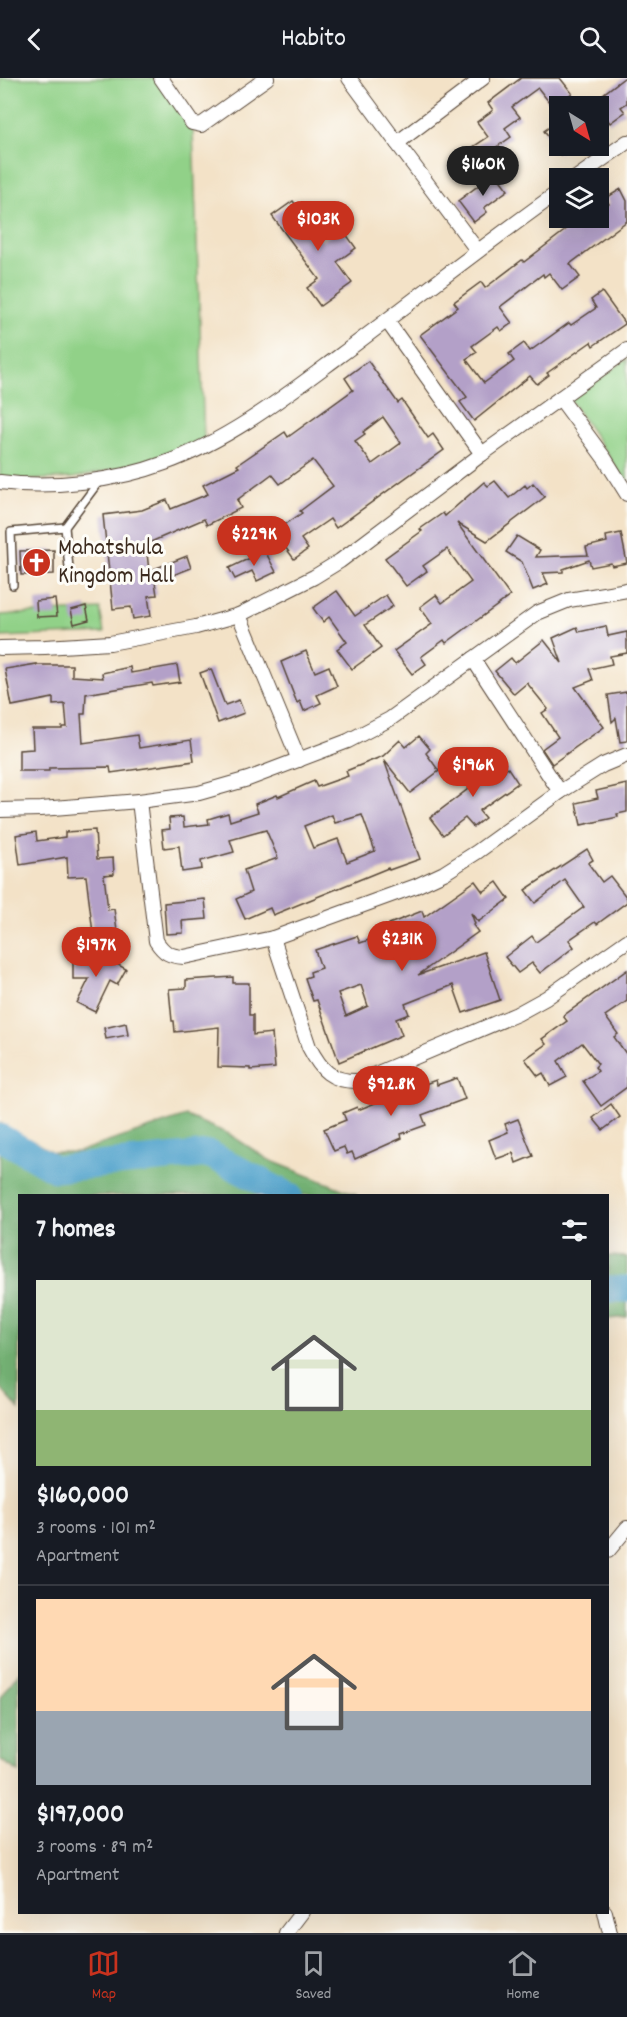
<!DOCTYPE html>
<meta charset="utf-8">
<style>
body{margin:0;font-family:Dekko,sans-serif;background:#20242c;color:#f1f3f6;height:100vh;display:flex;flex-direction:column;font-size:22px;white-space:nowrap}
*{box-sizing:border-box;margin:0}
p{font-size:20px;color:#9ea1a6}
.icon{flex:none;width:33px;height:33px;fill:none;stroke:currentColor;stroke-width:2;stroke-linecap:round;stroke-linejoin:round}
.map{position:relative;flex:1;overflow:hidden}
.sheet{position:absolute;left:18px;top:1116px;width:591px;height:720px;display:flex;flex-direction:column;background:#171b24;border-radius:0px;box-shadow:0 6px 24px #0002}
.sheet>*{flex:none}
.needle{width:39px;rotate:143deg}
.buttons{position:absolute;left:549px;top:18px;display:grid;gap:12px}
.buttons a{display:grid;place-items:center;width:60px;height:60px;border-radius:0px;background:#171b24;box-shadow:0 6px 24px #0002;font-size:30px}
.price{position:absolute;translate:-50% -51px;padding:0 14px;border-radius:21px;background:#c8321e;color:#fff;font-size:20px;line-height:39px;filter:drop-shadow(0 2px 3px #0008)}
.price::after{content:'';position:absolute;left:50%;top:36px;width:18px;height:14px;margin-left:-9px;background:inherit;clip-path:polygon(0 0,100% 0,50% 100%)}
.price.current{background:#222;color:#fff}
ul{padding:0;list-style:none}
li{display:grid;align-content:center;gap:12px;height:318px;padding:0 18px}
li+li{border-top:2px solid #363941}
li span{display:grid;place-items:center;height:186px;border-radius:0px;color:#555}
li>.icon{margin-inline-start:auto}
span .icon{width:108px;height:108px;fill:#fffc;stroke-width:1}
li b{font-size:26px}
h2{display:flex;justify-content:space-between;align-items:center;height:72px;padding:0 18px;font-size:26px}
header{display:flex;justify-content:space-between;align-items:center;height:78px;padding:0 18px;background:#171b24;font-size:27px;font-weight:600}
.tabs{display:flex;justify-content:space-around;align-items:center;height:84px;border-top:2px solid #363941;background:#171b24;font-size:16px;color:#9ea1a6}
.tabs a{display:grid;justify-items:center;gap:3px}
.tabs .current{color:#c8321e}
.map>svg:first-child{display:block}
.green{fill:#91d188;stroke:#667e53;stroke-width:1.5}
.forest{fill:#74b374;stroke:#586e49;stroke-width:1.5}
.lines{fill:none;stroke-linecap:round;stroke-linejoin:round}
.river{stroke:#51a3cc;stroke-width:27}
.building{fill:#b3a0c8;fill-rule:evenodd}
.lane-casing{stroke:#574637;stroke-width:10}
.street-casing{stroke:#574637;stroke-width:16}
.lane{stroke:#fff;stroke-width:7}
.street{stroke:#fff;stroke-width:14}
.labels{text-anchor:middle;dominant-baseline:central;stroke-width:6;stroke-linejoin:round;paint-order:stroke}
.poi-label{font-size:24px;fill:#3b2a1e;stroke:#fdfcf7;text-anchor:start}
</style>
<header><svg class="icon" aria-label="back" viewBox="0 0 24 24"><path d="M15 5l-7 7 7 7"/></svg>Habito<svg class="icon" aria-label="search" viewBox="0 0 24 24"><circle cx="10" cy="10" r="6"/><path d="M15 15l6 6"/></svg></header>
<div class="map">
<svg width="627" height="1855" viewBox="0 0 627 1855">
<rect width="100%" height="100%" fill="#fdfcf7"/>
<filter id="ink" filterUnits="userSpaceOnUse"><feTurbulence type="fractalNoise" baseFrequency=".0167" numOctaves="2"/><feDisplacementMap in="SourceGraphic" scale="12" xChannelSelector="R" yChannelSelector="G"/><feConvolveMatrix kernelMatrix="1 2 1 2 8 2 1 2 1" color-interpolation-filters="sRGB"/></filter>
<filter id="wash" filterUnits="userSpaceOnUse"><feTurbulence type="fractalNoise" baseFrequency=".008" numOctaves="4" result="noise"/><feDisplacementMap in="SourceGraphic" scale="24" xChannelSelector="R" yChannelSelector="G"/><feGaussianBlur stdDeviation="1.35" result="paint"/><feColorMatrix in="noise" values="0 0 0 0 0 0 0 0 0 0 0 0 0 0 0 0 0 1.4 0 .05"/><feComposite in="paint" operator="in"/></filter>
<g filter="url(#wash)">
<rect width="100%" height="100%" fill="#f3e2c7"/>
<g class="green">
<polygon points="0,0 157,0 193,52 204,362 164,381 74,400 25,402 0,399"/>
<polygon points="627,281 627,405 570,322"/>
<polygon points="100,531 104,555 0,559 0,537"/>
</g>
<g class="forest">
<polygon points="186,1038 229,1056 269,1082 357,1117 20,1118 19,1331 0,1310 0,1045 52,1074 78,1074"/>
<polygon points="608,1178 627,1179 627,1239 608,1241"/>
<polygon points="19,1594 19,1694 0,1681 0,1621"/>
</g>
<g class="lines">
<g class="river">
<polyline points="0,1059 55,1091 209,1076 289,1118"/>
<polyline points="608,1211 627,1211"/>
</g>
</g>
<g id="blocks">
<g class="building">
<polygon points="521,0 560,0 572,15 553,29 538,10 512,29 520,39 505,50 511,59 460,94 452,83 488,59 477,44 493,32 488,25"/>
<polygon points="624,0 627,0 627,25 621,29 625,34 610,45 594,23"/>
<polygon points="560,42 560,76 544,53"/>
<polygon points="495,95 508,112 484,130 487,134 474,144 458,123"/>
<polygon points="621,111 627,123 627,143 570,186 580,199 562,212 549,195 544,199 543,196 500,229 512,245 501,253 498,249 472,268 477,274 466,281 484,305 514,283 509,276 524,265 530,273 569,245 571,247 596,230 591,222 602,214 625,246 593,268 591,264 547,295 549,297 537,306 530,298 474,343 460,324 467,319 420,257 458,229 454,224 481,204 485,210 522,182 524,184 580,141 583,146 592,140 598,140 598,135 609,126 606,120"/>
<polygon points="293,123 322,163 341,149 356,170 337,184 352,205 320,228 307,210 319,201 272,138"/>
<path d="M368 283 398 325 402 322 428 360 433 356 444 372 336 450 330 441 301 461 308 471 294 481 274 454 302 435 300 433 333 408 313 382 280 406 272 396 237 422 241 430 207 447 204 441 146 466 149 493 187 478 191 490 155 504 157 517 148 518 151 538 133 541 131 529 113 531 103 437 142 432 167 422 171 431 208 416 203 407 239 389 237 387 285 354 288 359 353 312 345 300ZM383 339 401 365 372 386 355 363 365 356 363 354Z"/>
<polygon points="495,403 509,420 525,407 527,410 533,405 545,419 487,463 457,445 510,518 446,565 444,562 421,579 426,586 412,596 394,573 432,546 420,529 436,517 442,525 471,504 447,471 423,488 427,493 406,508 385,480 422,453 420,451 443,435 445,438 484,404 488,408"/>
<polygon points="621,455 627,485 612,488 611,485 591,489 589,482 563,491 563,494 543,495 548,506 533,512 522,484 506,474 517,458 540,472 536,479 588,477 586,469 607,464 606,458"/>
<polygon points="54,472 54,496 21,497 20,473"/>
<polygon points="265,473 276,494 257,503 252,493 235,501 229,490"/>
<polygon points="337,513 355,538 386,517 393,528 365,547 381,570 352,591 337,571 347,564 329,539 323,544 313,530"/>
<polygon points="55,521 57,538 37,539 36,523"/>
<polygon points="86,528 89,542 74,546 71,532"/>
<polygon points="606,548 608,558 627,554 627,575 610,578 612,586 589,591 593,602 575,609 604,649 552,686 542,671 558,659 542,635 548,631 527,605 514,616 495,593 511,580 515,585 544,562 562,585 553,560 577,549 579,554"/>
<polygon points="306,573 315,594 329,588 337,608 317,617 321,625 304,633 300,623 297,625 281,584"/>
<polygon points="37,586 37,587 72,587 72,598 103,600 102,595 130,589 131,595 177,587 180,604 153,608 152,605 86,616 85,636 81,636 83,665 137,657 139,670 191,662 194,683 111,695 110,689 49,690 49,693 19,693 19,672 33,671 32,651 62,651 62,649 67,649 65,626 53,627 53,620 12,628 5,591"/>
<polygon points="211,591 225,627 239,622 244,635 218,645 200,595"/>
<polygon points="627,614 627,663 620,664 616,640 612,644 608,617"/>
<path d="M419 658 430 671 426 675 439 693 410 715 384 682 420 781 389 792 388 790 273 837 270 830 245 841 236 821 251 814 244 792 278 780 266 752 230 762 234 774 201 783 202 791 182 794 179 768 164 770 162 752 170 751 169 740 183 739 184 749 209 746 208 741 228 735 230 743 258 734 255 726 277 717 278 719 314 703 317 709 348 698 346 693 383 678 400 662 406 669ZM332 737 335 745 362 737 375 773 347 784 338 761 313 770 304 748Z"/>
<polygon points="475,683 490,703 508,690 518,705 479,733 485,740 473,749 465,740 443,757 430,740 472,708 461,694"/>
<polygon points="627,706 627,734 617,736 618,739 581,747 576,725 598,720 596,713"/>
<polygon points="95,752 97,781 113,780 114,796 104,797 108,832 114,831 118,860 94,863 86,798 68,799 67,779 20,787 16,757 36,754 37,763 65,759 65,754"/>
<polygon points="587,771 593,782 588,785 602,804 610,798 627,820 627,824 597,846 595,844 569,862 574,869 540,895 532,885 518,895 505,879 532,858 536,864 584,829 565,802 535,825 525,812"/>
<path d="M475 803 483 814 497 804 509 821 478 844 471 835 475 846 473 847 478 854 418 897 484 874 500 922 463 935 453 907 405 926 409 936 396 941 402 957 339 984 317 922 313 923 305 900 311 898 310 894 321 890 315 872 357 858 360 865 392 854 389 846 422 833 424 839ZM361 907 368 928 346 938 338 915Z"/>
<polygon points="205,821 207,841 182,843 183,855 166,856 164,825"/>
<polygon points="101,878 126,891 117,907 110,903 95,934 77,925 89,901 73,901 73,879"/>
<polygon points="627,892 627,923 605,938 618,956 614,959 627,977 627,1009 601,1028 583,1003 598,993 595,989 598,986 582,965 558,983 567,999 550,1008 543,995 538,998 525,981 546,966 542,961 567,943 563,938"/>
<polygon points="233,899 233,905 249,905 249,937 253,937 253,957 272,955 275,990 250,992 250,990 218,989 219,949 175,954 174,943 172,943 169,911 186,910 186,902"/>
<polygon points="126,945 128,957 106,961 104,950"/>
<polygon points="457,1000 465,1021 422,1037 426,1047 401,1056 402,1060 355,1081 352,1074 347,1076 344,1069 334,1073 324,1051 346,1042 343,1035 357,1029 358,1032 390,1019 389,1015 410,1007 411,1011 436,1002 437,1007"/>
<polygon points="611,1026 620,1039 603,1052 593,1040"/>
<polygon points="518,1041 533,1078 516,1085 513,1075 496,1081 489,1062 508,1054 505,1046"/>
</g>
</g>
</g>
<g filter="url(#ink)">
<use href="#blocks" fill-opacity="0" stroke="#574637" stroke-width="1.5"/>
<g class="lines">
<defs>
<g id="lane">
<polyline points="70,500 65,449 100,402"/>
<polyline points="13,507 11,454 65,449"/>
</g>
<g id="street">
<polyline points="161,0 192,45 201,47 267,0"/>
<polyline points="349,0 397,65"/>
<polyline points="576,100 627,64"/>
<polyline points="477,172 397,65 483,0"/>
<polyline points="387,243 482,376"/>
<polyline points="560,320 605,381 627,416"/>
<path d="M0 404C51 411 117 403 165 385 229 362 284 319 338 279 412 224 485 166 560 113"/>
<polyline points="239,537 299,682"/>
<polyline points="0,570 45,569 110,565 196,549 239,537 314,499 340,483 482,376 627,272"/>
<polyline points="473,581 560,714"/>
<path d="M139 723 156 863C164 875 169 878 184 879L273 860 416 808 444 795 477 774 560 714 603 687 627 677"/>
<polyline points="0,732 41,731 139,723 199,715 248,701 348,663 390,641 537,535 569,522 627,512"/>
<path d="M273 860 309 969C321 992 331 1004 359 1003L517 936 546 920 627 863"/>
<polyline points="608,1473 627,1450"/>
<polyline points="605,1834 610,1855"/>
<polyline points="286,1855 302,1834"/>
</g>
</defs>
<use href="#lane" class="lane-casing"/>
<use href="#street" class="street-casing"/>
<use href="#lane" class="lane"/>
<use href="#street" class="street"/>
</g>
</g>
<defs>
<symbol id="church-disc" viewBox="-11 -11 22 22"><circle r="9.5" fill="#c8321e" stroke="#fdfcf7"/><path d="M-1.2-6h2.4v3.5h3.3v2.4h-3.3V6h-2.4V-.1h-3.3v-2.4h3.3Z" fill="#fff"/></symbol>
</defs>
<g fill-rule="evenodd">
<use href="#church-disc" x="20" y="468" width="33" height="33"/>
</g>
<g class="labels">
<g class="poi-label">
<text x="58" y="471">Mahatshula<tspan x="58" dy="28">Kingdom Hall</tspan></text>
</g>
</g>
</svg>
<div class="buttons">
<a><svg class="needle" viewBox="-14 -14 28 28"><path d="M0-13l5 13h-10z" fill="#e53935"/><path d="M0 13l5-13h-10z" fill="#9ea1a6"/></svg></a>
<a><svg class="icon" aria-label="layers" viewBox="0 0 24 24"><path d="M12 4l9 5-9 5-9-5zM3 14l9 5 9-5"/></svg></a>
</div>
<b class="price current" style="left:483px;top:119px">$160K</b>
<b class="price" style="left:318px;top:174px">$103K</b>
<b class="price" style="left:254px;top:489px">$229K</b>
<b class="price" style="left:473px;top:720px">$196K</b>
<b class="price" style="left:402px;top:894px">$231K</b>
<b class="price" style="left:96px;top:900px">$197K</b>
<b class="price" style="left:391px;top:1039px">$92.8K</b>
<section class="sheet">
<h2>7 homes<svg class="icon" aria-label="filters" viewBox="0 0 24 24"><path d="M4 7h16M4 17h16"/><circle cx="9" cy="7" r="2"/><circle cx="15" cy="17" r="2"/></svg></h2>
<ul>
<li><span style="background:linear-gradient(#dfe7d0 70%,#8fb573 0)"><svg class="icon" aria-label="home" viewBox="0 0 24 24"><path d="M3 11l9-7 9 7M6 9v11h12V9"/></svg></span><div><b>$160,000</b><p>3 rooms · 101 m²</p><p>Apartment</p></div></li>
<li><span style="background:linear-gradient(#ffd9b3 60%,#9aa5b1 0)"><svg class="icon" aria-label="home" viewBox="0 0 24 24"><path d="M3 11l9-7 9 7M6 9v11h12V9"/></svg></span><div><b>$197,000</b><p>3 rooms · 89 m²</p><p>Apartment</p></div></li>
</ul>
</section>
</div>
<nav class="tabs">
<a class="current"><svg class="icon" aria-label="map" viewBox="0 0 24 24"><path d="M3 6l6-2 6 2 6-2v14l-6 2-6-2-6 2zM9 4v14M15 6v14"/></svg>Map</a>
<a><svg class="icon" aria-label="saved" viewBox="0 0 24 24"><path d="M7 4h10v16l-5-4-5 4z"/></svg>Saved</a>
<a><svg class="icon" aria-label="home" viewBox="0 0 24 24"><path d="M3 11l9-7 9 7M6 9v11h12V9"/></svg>Home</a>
</nav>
